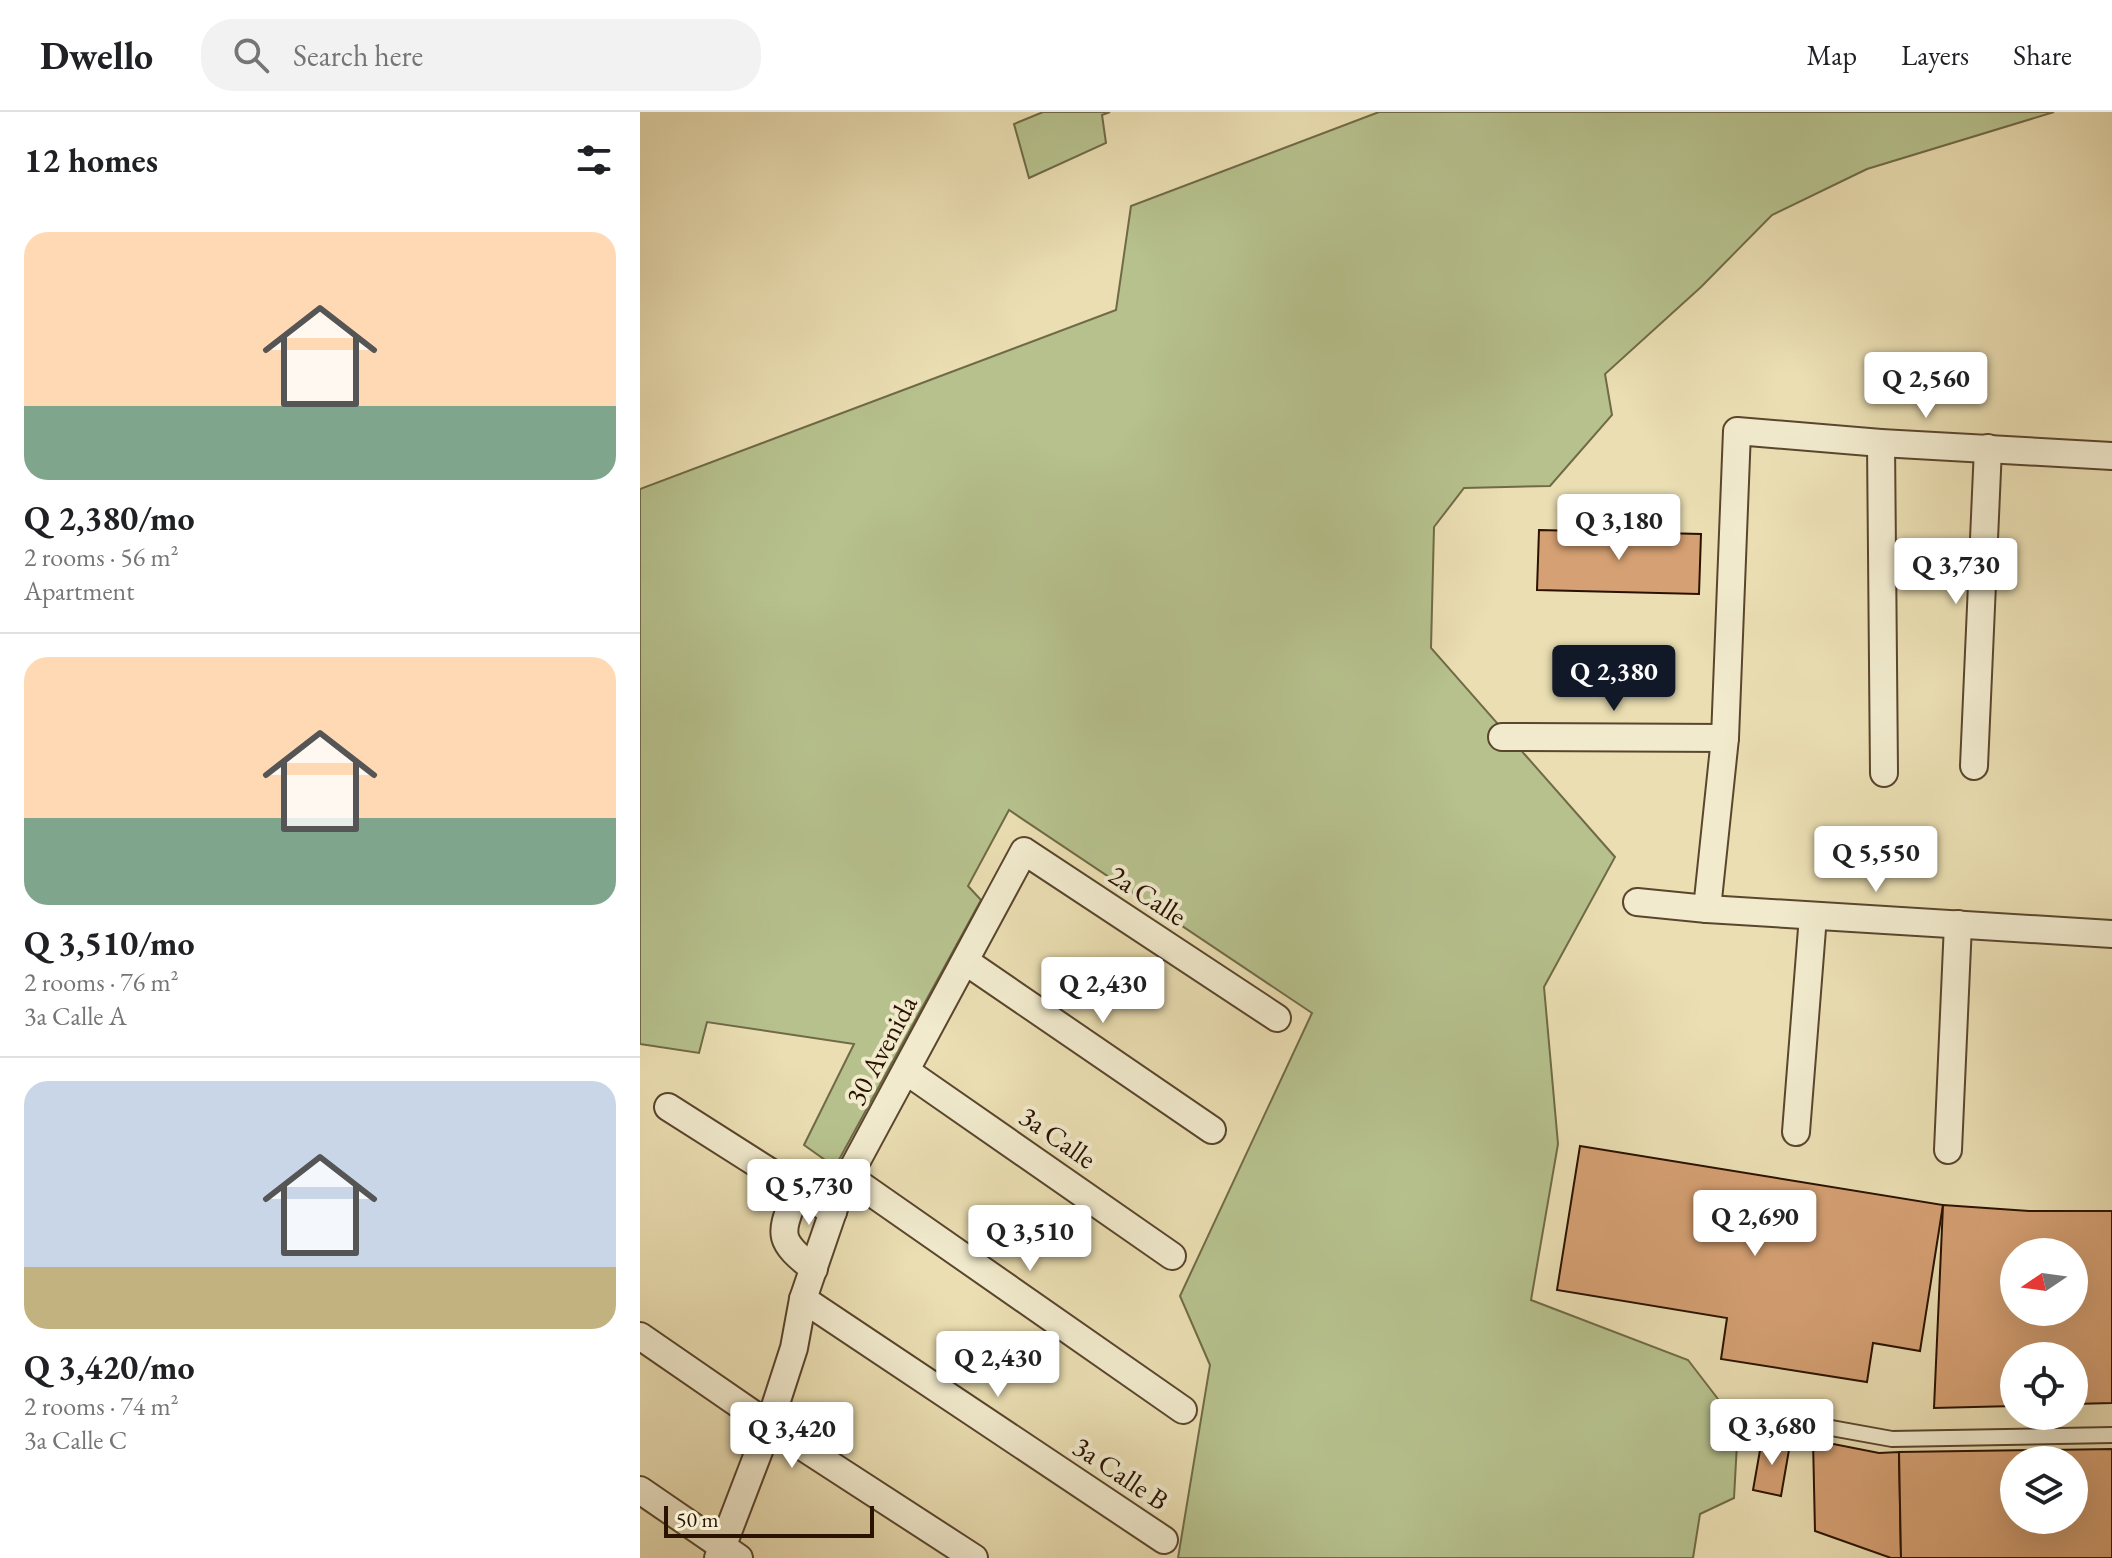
<!DOCTYPE html>
<meta charset="utf-8">
<style>
body{margin:0;font-family:"EB Garamond",serif;background:#f2f2f2;color:#202124;height:100vh;display:flex;flex-direction:column;font-size:30px;white-space:nowrap}
*{box-sizing:border-box;margin:0}
p{font-size:26px;color:#757577}
.icon{flex:none;width:44px;height:44px;fill:none;stroke:currentColor;stroke-width:2;stroke-linecap:round;stroke-linejoin:round}
.map{position:relative;flex:1;overflow:hidden}
.panel{display:flex;flex-direction:column;background:#fff;width:640px}
.panel>*{flex:none}
.needle{width:52px;rotate:257deg}
.controls{position:absolute;left:1360px;top:1126px;display:grid;gap:16px}
.controls a{display:grid;place-items:center;width:88px;height:88px;border-radius:50%;background:#fff;box-shadow:0 8px 32px #0002;font-size:40px}
.scale{position:absolute;left:24px;bottom:20px;width:210px;box-sizing:border-box;padding-left:8px;border:4px solid #2a1201;border-top:0;font-size:22px;line-height:28px;white-space:nowrap;color:#2a1201;-webkit-text-stroke:6px #f1eacd;paint-order:stroke}
.price{position:absolute;translate:-50% -68px;padding:0 18px;border-radius:8px;background:#fff;color:#222;font-size:26px;line-height:52px;filter:drop-shadow(0 2px 4px #0008)}
.price::after{content:'';position:absolute;left:50%;top:48px;width:24px;height:18px;margin-left:-12px;background:inherit;clip-path:polygon(0 0,100% 0,50% 100%)}
.price.current{background:#111827;color:#fff}
ul{padding:0;list-style:none}
li{display:grid;align-content:center;gap:16px;height:424px;padding:0 24px}
li+li{border-top:2px solid #e0e0e0}
li span{display:grid;place-items:center;height:248px;border-radius:24px;color:#555}
li>.icon{margin-inline-start:auto}
span .icon{width:144px;height:144px;fill:#fffc;stroke-width:1}
li b{font-size:34px}
h2{display:flex;justify-content:space-between;align-items:center;height:96px;padding:0 24px;font-size:34px}
header{display:flex;align-items:center;gap:48px;box-sizing:border-box;height:112px;padding:0 40px;background:#fff;border-bottom:2px solid #e0e0e0}
header strong{font-size:38px}
nav{display:flex;gap:44px;margin-inline-start:auto;font-size:28px}
.search{width:560px;height:72px;background:#f2f2f2;display:flex;align-items:center;gap:20px;box-sizing:border-box;padding:0 28px;border-radius:32px;color:#757577;font-size:30px}
main{display:flex;flex:1;min-height:0}
.map>svg:first-child{display:block}
.green{fill:#b6c18d;stroke:#706a47;stroke-width:2}
.building{fill:#d5a073;stroke:#2a1201;stroke-width:2;fill-rule:evenodd}
.lines{fill:none;stroke-linecap:round;stroke-linejoin:round}
.lane-casing{stroke:#5a452d;stroke-width:18}
.street-casing{stroke:#5a452d;stroke-width:30}
.lane{stroke:#f1eacd;stroke-width:14}
.street{stroke:#f1eacd;stroke-width:26}
.labels{text-anchor:middle;dominant-baseline:central;stroke-width:8;stroke-linejoin:round;paint-order:stroke}
.street-label{font-size:28px;fill:#2a1201;stroke:#f1eacd}
</style>
<header>
<strong>Dwello</strong>
<div class="search"><svg class="icon" aria-label="search" viewBox="0 0 24 24"><circle cx="10" cy="10" r="6"/><path d="M15 15l6 6"/></svg>Search here</div>
<nav><a>Map</a><a>Layers</a><a>Share</a></nav>
</header>
<main>
<section class="panel">
<h2>12 homes<svg class="icon" aria-label="filters" viewBox="0 0 24 24"><path d="M4 7h16M4 17h16"/><circle cx="9" cy="7" r="2"/><circle cx="15" cy="17" r="2"/></svg></h2>
<ul>
<li><span style="background:linear-gradient(#ffd9b3 70%,#7fa58c 0)"><svg class="icon" aria-label="home" viewBox="0 0 24 24"><path d="M3 11l9-7 9 7M6 9v11h12V9"/></svg></span><div><b>Q 2,380/mo</b><p>2 rooms · 56 m²</p><p>Apartment</p></div></li>
<li><span style="background:linear-gradient(#ffd9b3 65%,#7fa58c 0)"><svg class="icon" aria-label="home" viewBox="0 0 24 24"><path d="M3 11l9-7 9 7M6 9v11h12V9"/></svg></span><div><b>Q 3,510/mo</b><p>2 rooms · 76 m²</p><p>3a Calle A</p></div></li>
<li><span style="background:linear-gradient(#c9d6e8 75%,#c2b280 0)"><svg class="icon" aria-label="home" viewBox="0 0 24 24"><path d="M3 11l9-7 9 7M6 9v11h12V9"/></svg></span><div><b>Q 3,420/mo</b><p>2 rooms · 74 m²</p><p>3a Calle C</p></div></li>
</ul>
</section>
<div class="map">
<svg width="1472" height="1446" viewBox="0 0 1472 1446">
<rect width="100%" height="100%" fill="#eadeb2"/>
<filter id="stains"><feTurbulence type="fractalNoise" baseFrequency=".0025" numOctaves="4"/><feColorMatrix values="0 0 0 0 .2 0 0 0 0 .09 0 0 0 0 .02 0 0 0 .5 -.17"/></filter>
<radialGradient id="worn" r=".72"><stop offset=".6" stop-color="#630" stop-opacity="0"/><stop offset="1" stop-color="#630" stop-opacity=".3"/></radialGradient>
<g class="green">
<polygon points="403,0 470,0 462,3 466,31 389,66 374,12"/>
<polygon points="739,0 1414,0 1227,57 1132,103 1061,175 965,262 972,303 910,374 824,376 794,415 791,536 975,745 904,875 918,1032 891,1188 1048,1248 1098,1313 1094,1386 1060,1402 1053,1446 538,1446 570,1253 540,1184 672,901 369,698 328,774 341,788 195,1055 164,1033 214,932 67,910 59,941 0,932 0,377 476,198 491,94"/>
</g>
<g class="building">
<polygon points="899,418 1061,422 1059,482 897,478"/>
<polygon points="940,1034 1303,1093 1280,1239 1233,1231 1227,1270 1081,1247 1087,1206 917,1178"/>
<path d="M1303 1093 1389 1099H1472V1291L1434 1292V1244H1374V1294L1294 1296ZM1374 1140H1434V1200H1374Z"/>
<polygon points="1122,1327 1150,1332 1141,1384 1113,1378"/>
<polygon points="1173,1328 1239,1341 1259,1340 1261,1446 1251,1446 1175,1419"/>
<path d="M1472 1337V1446H1261L1259 1340ZM1374 1348H1434V1408H1374Z"/>
</g>
<g class="lines">
<defs>
<polyline id="lane" points="1103,1300 1252,1327 1472,1323"/>
<g id="street">
<polyline points="1241,331 1244,661"/>
<polyline points="862,625 1085,626"/>
<polyline points="1334,654 1348,336"/>
<polyline points="997,790 1067,797 1472,822"/>
<polyline points="1067,797 1085,626 1097,319 1241,331 1472,344"/>
<polyline points="325,849 572,1018"/>
<polyline points="266,959 532,1144"/>
<polyline points="28,995 193,1100"/>
<polyline points="1156,1020 1173,804"/>
<polyline points="1308,1038 1318,812"/>
<polyline points="209,1065 543,1298"/>
<path d="M157 1077C141 1122 134 1126 174 1157"/>
<polyline points="163,1187 524,1428"/>
<polyline points="0,1224 129,1313 334,1446"/>
<polyline points="0,1378 99,1446"/>
<polyline points="78,1446 129,1313 154,1236 163,1187 199,1082 384,739 637,906"/>
</g>
</defs>
<use href="#lane" class="lane-casing"/>
<use href="#street" class="street-casing"/>
<use href="#lane" class="lane"/>
<use href="#street" class="street"/>
</g>
<g class="labels">
<g class="street-label">
<text transform="translate(508 783) rotate(33)">2a Calle</text>
<text transform="translate(241 938) rotate(-62)">30 Avenida</text>
<text transform="translate(418 1025) rotate(35)">3a Calle</text>
<text transform="translate(481 1361) rotate(34)">3a Calle B</text>
</g>
</g>
<rect width="100%" height="100%" filter="url(#stains)"/>
<rect width="100%" height="100%" fill="url(#worn)"/>
</svg>
<div class="controls">
<a><svg class="needle" viewBox="-14 -14 28 28"><path d="M0-13l5 13h-10z" fill="#e53935"/><path d="M0 13l5-13h-10z" fill="#757577"/></svg></a>
<a><svg class="icon" aria-label="locate" viewBox="0 0 24 24"><circle cx="12" cy="12" r="6"/><path d="M12 2v4M12 18v4M2 12h4M18 12h4"/></svg></a>
<a><svg class="icon" aria-label="layers" viewBox="0 0 24 24"><path d="M12 4l9 5-9 5-9-5zM3 14l9 5 9-5"/></svg></a>
</div>
<div class="scale">50 m</div>
<b class="price" style="left:1286px;top:308px">Q 2,560</b>
<b class="price" style="left:979px;top:450px">Q 3,180</b>
<b class="price" style="left:1316px;top:494px">Q 3,730</b>
<b class="price current" style="left:974px;top:601px">Q 2,380</b>
<b class="price" style="left:1236px;top:782px">Q 5,550</b>
<b class="price" style="left:463px;top:913px">Q 2,430</b>
<b class="price" style="left:169px;top:1115px">Q 5,730</b>
<b class="price" style="left:1115px;top:1146px">Q 2,690</b>
<b class="price" style="left:390px;top:1161px">Q 3,510</b>
<b class="price" style="left:358px;top:1287px">Q 2,430</b>
<b class="price" style="left:1132px;top:1355px">Q 3,680</b>
<b class="price" style="left:152px;top:1358px">Q 3,420</b>
</div>
</main>
